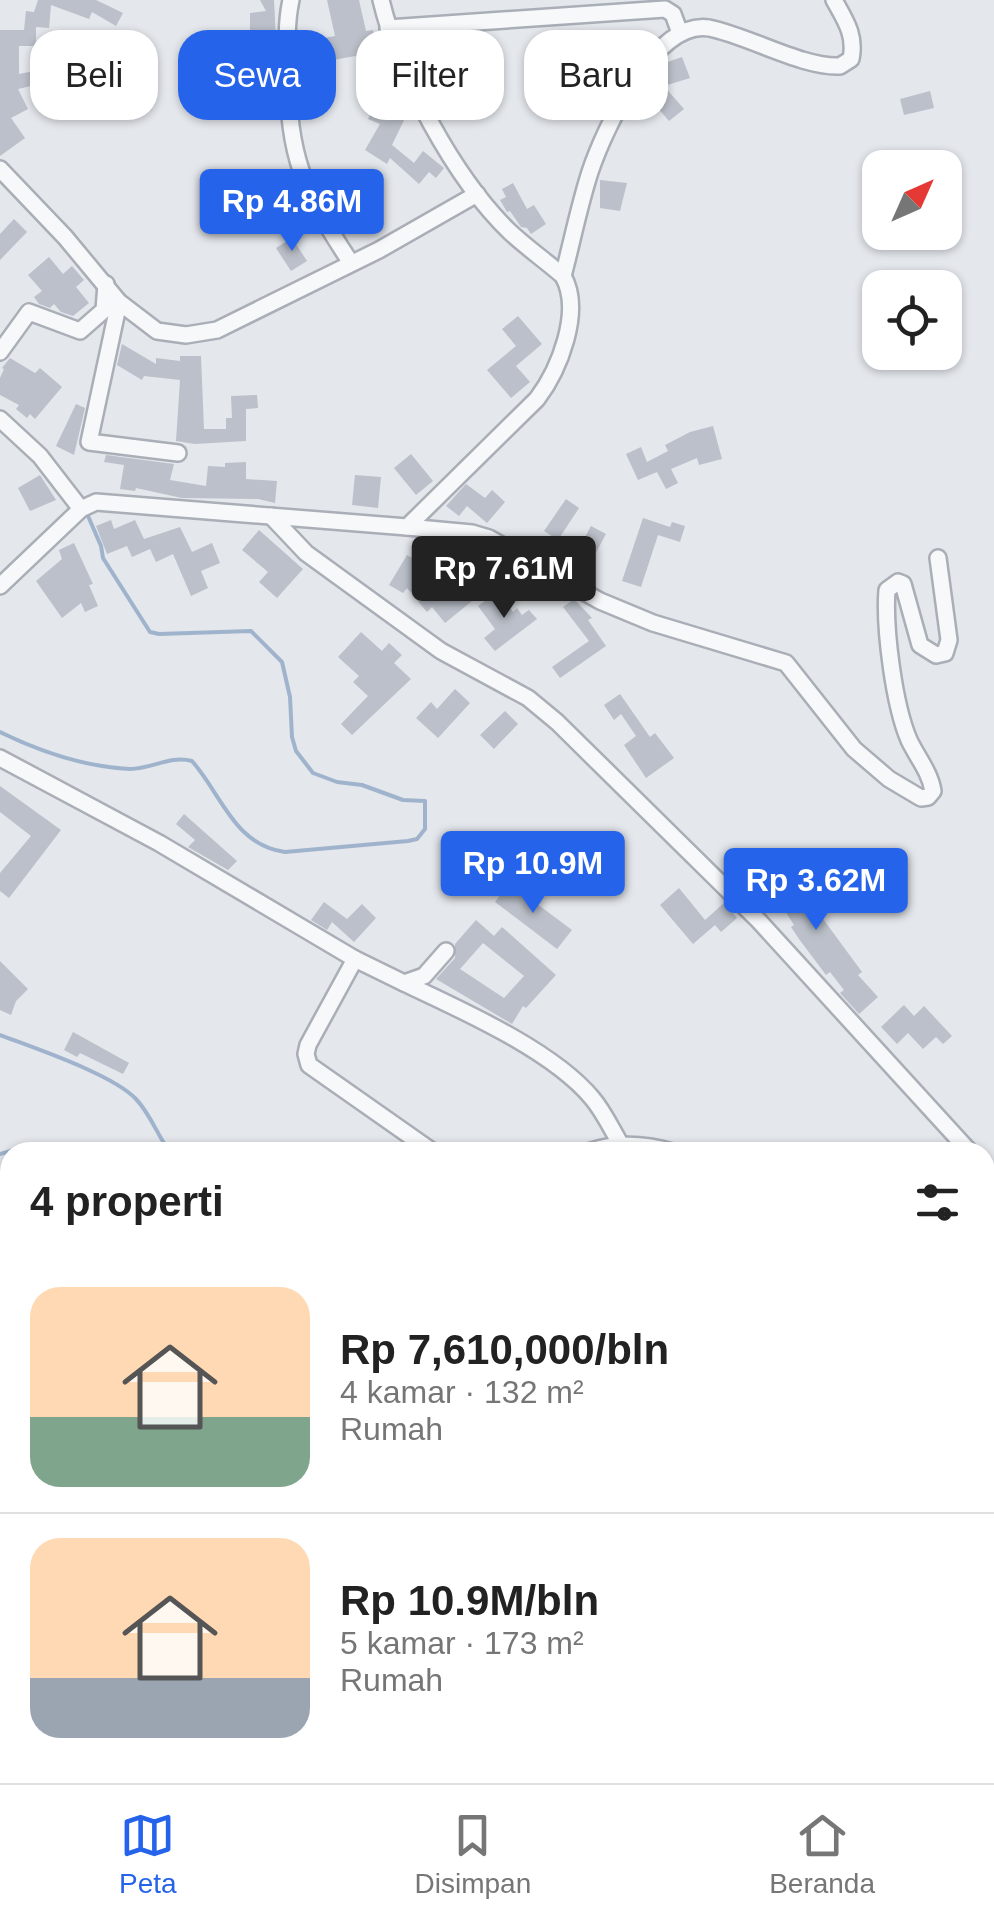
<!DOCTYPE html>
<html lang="id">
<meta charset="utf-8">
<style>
body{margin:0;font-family:Helvetica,sans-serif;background:#f6f6f6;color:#222;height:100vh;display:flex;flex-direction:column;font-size:38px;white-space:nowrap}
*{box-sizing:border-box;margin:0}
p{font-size:32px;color:#767676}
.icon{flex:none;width:55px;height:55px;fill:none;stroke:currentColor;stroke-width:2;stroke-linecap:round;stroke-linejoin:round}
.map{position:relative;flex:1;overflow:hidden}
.panel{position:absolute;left:0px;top:1142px;width:995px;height:642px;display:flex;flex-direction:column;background:#fff;border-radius:30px 30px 0 0;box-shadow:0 2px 8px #0004}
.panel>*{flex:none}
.top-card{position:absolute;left:30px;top:30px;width:935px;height:90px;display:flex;gap:20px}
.needle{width:65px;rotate:45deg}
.buttons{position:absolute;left:862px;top:150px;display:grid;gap:20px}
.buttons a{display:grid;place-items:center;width:100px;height:100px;border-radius:20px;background:#fff;box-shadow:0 2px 8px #0004;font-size:50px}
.price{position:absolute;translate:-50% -85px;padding:0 22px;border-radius:10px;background:#2563eb;color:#fff;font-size:32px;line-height:65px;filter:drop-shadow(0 2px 5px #0008)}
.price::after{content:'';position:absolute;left:50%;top:60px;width:30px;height:22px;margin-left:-15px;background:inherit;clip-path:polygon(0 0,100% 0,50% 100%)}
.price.current{background:#222;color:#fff}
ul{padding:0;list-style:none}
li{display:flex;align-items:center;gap:30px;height:250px;padding:0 30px}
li+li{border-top:2px solid #e0e0e0}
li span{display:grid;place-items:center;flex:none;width:280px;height:200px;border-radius:30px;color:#555}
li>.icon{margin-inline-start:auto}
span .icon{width:120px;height:120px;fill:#fffc;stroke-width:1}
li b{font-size:42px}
h2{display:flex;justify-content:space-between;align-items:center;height:120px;padding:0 30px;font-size:42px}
.tag{padding:0 35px;border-radius:30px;background:#fff;box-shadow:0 2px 8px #0004;font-size:35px;line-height:90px}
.tag.current{background:#2563eb;color:#fff}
.tabs{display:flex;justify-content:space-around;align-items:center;height:140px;border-top:2px solid #e0e0e0;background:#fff;font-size:28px;color:#767676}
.tabs a{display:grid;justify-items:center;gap:5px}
.tabs .current{color:#2563eb}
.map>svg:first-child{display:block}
.built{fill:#d2d6de}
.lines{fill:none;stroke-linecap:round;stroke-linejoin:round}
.stream{stroke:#9fb4cc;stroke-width:4}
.runway{stroke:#b0b6c1;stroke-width:92}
.building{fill:#bbc0ca;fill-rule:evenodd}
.minor-casing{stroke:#a9aeb7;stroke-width:20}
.minor{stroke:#f7f8fa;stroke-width:15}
</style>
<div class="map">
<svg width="994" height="1783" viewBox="0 0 994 1783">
<rect width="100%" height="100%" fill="#e4e7ec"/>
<polygon class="built" points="0,1252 10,1263 10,1775 459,1775 466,1783 0,1783"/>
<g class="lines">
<g class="stream">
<path d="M0 732C39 751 86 767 130 769 152 769 170 755 192 761 222 795 234 845 285 852L408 841 417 839 425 829V801L403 800 362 785 337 782 313 773 296 751 292 737 290 697 282 662 251 631 159 634 150 632 103 558 101 546 88 516"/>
<path d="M0 1035C34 1048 112 1074 136 1099 151 1115 157 1135 170 1152"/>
<polyline points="0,1154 34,1144 53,1152"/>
</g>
<g class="runway">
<polyline points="0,1480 10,1491"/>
<polyline points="260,1775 267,1783"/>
</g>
</g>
<g class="building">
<polygon points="38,0 96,0 123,13 116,26 92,12 89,19 51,5 49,28 36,27 36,46 19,46 19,74 50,68 53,81 18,89 28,109 11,118 25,138 0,156 0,30 24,30 26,11 34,12"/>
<polygon points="260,0 274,0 276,40 250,41 250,13 266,11"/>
<polygon points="327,0 359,0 366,31 373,30 377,52 328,61 324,38 335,36"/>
<polygon points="682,57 690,78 664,86 684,109 669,121 646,94 667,76 662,64"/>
<polygon points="930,91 934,108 904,115 900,99"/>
<polygon points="377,100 407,114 392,145 414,163 423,151 444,168 436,178 429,172 419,184 390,158 387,164 365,150 380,124 368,119"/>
<polygon points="600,180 627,183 620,211 600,208"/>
<polygon points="513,183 527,209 534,205 546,224 531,234 527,228 521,227 510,211 507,212 500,200 506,197 502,189"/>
<polygon points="14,219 27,232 0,260 0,234"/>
<polygon points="292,238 307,261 291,271 276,248"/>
<polygon points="49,257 63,274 72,266 84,280 76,287 89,303 73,316 61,312 54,304 50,308 39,304 34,297 42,291 28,275"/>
<polygon points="518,316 542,344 516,366 530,382 511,398 487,370 516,346 502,329"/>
<polygon points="122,344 156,364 156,358 180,361 180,356 201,356 204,429 226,429 226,418 232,418 231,396 257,395 258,408 246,409 246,441 195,444 176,441 180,380 144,376 142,380 117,365"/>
<polygon points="10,358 35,373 40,368 62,387 35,419 30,414 27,418 16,409 19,405 0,395 0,378 4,369 2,368"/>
<polygon points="76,404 85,408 74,455 56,446"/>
<polygon points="713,426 722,459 699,465 697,458 671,469 678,483 666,489 657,472 638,480 626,454 641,447 647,462 668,451 665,445 690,432"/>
<polygon points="411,454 433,481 416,495 394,468"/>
<polygon points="106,455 174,464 170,480 206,486 208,466 225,467 225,463 246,462 246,479 277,481 275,503 258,499 182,498 136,488 135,491 120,489 124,465 104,462"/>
<polygon points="40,475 56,500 30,511 18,488"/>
<polygon points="355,475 381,477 378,508 352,505"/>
<polygon points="466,484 485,498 492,490 505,502 487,523 467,506 459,516 446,506"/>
<polygon points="566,499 579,508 558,540 544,531"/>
<polygon points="643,518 670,527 672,522 685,526 680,542 658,535 641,587 622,581"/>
<polygon points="111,520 114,529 135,520 144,539 180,527 192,552 212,543 220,563 201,571 208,588 191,596 173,554 156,562 150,549 132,557 127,546 107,554 96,526"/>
<polygon points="591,526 606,534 586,571 571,563"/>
<polygon points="259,530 303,569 277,598 259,582 268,572 242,550"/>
<polygon points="74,543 93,584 89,585 98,606 85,612 81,603 62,618 36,581 62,559 59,550"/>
<polygon points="407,555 429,568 453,596 467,585 477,597 445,623 432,607 427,612 407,588 403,593 389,585"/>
<polygon points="498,591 513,612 517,608 522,615 529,610 537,619 495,651 484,638 495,629 478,606"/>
<polygon points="574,599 592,618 588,620 606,646 560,678 552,667 589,641 563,607"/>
<polygon points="361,632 382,651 389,643 402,655 394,663 411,679 352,735 341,724 368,696 353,682 359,676 338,657"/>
<polygon points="455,689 470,703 438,738 416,718 431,702 437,709"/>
<polygon points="620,694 650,737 655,733 674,758 646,778 624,745 636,736 621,714 614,720 604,705"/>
<polygon points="505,711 518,724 494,749 480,735"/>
<polygon points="0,786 61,830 9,898 0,891 0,873 31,836 0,812"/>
<polygon points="184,814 237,861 228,870 188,847 195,840 176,824"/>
<polygon points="778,860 801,894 818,884 828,899 815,908 862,972 858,975 878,997 859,1014 840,993 844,990 830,972 826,975 799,939 791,927 794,925 773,892 765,897 752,878"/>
<polygon points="509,883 572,930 557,949 495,902"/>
<polygon points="679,888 705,920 724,903 737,918 721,932 715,925 693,944 660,905"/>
<polygon points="324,902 347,919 362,904 376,918 354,942 332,922 327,930 311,920"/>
<path d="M476 920 494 936 502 927 556 975 526 1008 523 1006 512 1024 436 979 455 958V944ZM483 943 524 976 504 998 460 969Z"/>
<polygon points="0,961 28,989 16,1001 11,1015 0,1010"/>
<polygon points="904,1005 914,1016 924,1006 952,1036 943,1044 936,1037 923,1049 908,1033 897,1044 881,1027"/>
<polygon points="73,1032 129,1063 123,1074 80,1053 77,1057 64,1050"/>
</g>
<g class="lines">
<defs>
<g id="minor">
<path d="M291 0C286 23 287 45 288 69 288 157 303 190 351 263"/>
<polyline points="388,28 665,9 673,14 680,33"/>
<polyline points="0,169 65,237 119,302 157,331 186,335 217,330 379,250 477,194"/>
<path d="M563 276C572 242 579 206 590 172 604 130 655 19 709 28 749 36 803 68 840 66L851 59C856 35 845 20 834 0"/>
<polyline points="119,302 89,442 178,453"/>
<polyline points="0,352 29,312 80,331 104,310 106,284"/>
<polyline points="0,419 40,456 81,509"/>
<polyline points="271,516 306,553 441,651 528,698 557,722 759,921 970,1152"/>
<path d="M407 527 472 533 489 538 600 601 653 623 786 663 854 749 889 779 921 798 928 797 933 791C930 772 917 757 909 740 894 705 884 628 887 590L898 582 903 584 920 645 936 655 945 653 949 640 938 558"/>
<path d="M0 586 81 509 96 502 407 527 537 399C559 370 583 311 563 276 546 261 527 248 510 232 454 178 399 75 381 0"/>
<polyline points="0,758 159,843 355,959 308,1045 306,1054 309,1065 433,1152"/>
<polyline points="355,959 404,983 424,976 446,951"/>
<path d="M404 983C461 1010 552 1050 592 1098 604 1112 612 1130 621 1145"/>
<path d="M588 1152C616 1142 645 1144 673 1152"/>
<polyline points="985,1172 994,1184"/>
<polyline points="985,1334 994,1340"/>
<polyline points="985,1713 994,1717"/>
<polyline points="468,1775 474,1783"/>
</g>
</defs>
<use href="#minor" class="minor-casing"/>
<use href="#minor" class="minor"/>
</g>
</svg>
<div class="buttons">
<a><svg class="needle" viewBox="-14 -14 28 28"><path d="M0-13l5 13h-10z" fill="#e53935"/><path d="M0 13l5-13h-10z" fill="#767676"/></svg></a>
<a><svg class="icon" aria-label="locate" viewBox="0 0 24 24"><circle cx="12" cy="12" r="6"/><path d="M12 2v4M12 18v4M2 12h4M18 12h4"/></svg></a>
</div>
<b class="price" style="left:292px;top:254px">Rp 4.86M</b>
<b class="price current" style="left:504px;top:621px">Rp 7.61M</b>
<b class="price" style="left:533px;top:916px">Rp 10.9M</b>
<b class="price" style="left:816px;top:933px">Rp 3.62M</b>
<div class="top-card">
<a class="tag">Beli</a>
<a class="tag current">Sewa</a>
<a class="tag">Filter</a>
<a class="tag">Baru</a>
</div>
<section class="panel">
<h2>4 properti<svg class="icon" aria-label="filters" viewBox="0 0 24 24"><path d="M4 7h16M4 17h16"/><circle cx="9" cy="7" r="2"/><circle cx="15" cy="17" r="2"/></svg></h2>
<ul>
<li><span style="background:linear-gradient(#ffd9b3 65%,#7fa58c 0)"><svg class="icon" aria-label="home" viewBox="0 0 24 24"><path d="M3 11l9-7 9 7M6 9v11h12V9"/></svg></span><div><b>Rp 7,610,000/bln</b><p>4 kamar · 132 m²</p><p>Rumah</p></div></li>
<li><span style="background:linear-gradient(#ffd9b3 70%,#9aa5b1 0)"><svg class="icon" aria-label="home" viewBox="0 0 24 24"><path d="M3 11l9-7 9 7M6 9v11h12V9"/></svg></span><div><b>Rp 10.9M/bln</b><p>5 kamar · 173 m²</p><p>Rumah</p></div></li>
</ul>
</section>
</div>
<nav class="tabs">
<a class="current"><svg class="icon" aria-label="map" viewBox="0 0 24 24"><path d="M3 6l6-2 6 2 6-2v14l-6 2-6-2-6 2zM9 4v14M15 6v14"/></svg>Peta</a>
<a><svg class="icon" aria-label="saved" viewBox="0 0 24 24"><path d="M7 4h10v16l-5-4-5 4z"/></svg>Disimpan</a>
<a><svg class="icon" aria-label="home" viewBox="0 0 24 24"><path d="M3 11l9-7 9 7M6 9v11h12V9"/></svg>Beranda</a>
</nav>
